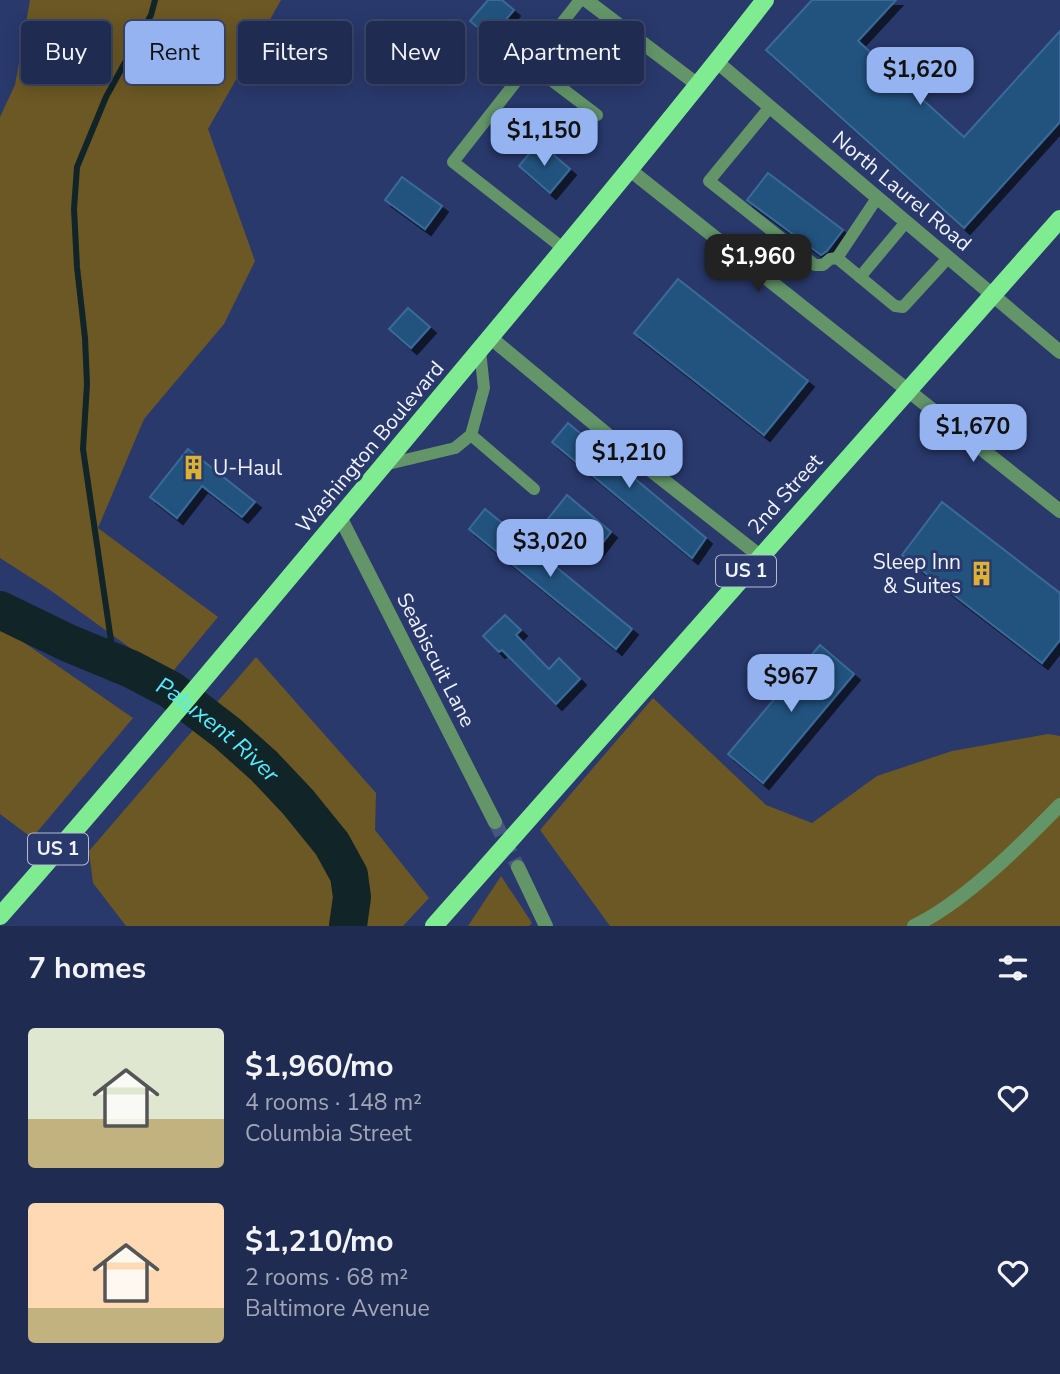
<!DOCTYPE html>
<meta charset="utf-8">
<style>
body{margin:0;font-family:"Nunito Sans",sans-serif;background:#273358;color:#f1f3f6;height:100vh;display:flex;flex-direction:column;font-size:26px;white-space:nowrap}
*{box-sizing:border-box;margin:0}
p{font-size:23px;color:#a1a7b7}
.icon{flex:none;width:38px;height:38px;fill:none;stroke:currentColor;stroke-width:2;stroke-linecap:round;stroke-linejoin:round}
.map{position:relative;height:926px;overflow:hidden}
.panel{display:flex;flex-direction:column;background:#1f2b51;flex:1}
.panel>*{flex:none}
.banner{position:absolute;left:21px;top:21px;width:700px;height:63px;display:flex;gap:14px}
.price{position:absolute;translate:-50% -60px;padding:0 16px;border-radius:14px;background:#95b2f1;color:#111;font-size:23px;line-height:46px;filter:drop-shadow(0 2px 4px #0008)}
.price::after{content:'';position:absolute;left:50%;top:42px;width:21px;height:16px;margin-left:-10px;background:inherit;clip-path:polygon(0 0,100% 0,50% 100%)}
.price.selected{background:#222;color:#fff}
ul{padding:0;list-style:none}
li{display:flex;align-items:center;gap:21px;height:175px;padding:0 28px}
li span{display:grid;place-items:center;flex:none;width:196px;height:140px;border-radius:7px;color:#555}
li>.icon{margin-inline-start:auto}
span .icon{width:84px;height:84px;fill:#fffc;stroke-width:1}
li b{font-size:30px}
h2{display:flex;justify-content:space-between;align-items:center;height:84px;padding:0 28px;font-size:30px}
.tag{padding:0 24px;border-radius:7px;background:#1f2b51;box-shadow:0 4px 18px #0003,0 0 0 2px #3c4768;font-size:24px;line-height:63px}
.tag.selected{background:#95b2f1;color:#111}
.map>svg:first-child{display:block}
.green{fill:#6c5824}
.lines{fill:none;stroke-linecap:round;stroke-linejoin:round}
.stream{stroke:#112427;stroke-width:6}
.river{stroke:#112427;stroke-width:38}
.building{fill:#22537f;stroke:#3a6b98;stroke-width:2;filter:url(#shadow)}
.street-tunnel{stroke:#475581;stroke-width:14;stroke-dasharray:14 7;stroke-linecap:butt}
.lane{stroke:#639569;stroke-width:12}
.street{stroke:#639569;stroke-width:14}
.primary{stroke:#7fec92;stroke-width:18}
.labels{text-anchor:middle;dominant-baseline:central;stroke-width:6;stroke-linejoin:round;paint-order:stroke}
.shield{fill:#29396c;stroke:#b5bbcf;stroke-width:2}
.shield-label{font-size:19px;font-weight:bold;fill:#f1f3fa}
.street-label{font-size:21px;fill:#f1f3fa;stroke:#29396c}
.poi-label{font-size:21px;fill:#f1f3fa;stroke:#29396c;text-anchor:start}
.water-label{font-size:23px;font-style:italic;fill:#54eaff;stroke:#29396c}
</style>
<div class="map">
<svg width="1060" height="926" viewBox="0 0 1060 926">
<defs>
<filter id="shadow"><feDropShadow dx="6" dy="6" stdDeviation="0" flood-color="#0009"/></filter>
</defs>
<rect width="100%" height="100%" fill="#29396c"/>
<g class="green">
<polygon points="30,0 281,0 208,129 255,261 224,324 144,419 98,528 218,617 169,676 50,590 0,558 0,117 15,85"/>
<polygon points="0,626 133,718 32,838 0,814"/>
<polygon points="256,657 376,793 375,830 429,898 403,926 126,926 93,883 89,851"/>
<polygon points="653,698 766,805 812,823 877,776 952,751 1048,734 1060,736 1060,926 610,926 540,830"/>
<polygon points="501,876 532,923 529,926 468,926"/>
</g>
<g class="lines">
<polyline class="stream" points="114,661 83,449 87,384 85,338 77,267 74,209 77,167 106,97 151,15 155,0"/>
<path class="river" id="s1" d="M0 610 68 643 131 669 171 690 227 733 264 766 298 802 332 844 349 875 352 897 348 926"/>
</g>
<g class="building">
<polygon points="488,0 502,0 514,10 490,38 470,21"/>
<polygon points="812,0 896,0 858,41 964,137 1060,31 1060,122 964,228 766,50"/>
<polygon points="578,38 595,52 580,70 564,56"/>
<polygon points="539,142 570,169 550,193 519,166"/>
<polygon points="768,173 843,230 827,251 821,255 747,200"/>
<polygon points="402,177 442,206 425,229 385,200"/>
<polygon points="678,279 808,381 764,435 634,333"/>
<polygon points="408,308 430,327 411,348 389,329"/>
<polygon points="568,423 706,538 692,558 552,442"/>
<polygon points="188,449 255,502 242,517 202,486 177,518 150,497"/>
<polygon points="567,495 611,532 593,555 547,520"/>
<polygon points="942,502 1060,593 1060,640 1042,663 902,555"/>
<polygon points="485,509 632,629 616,649 469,529"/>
<polygon points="505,615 521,630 516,635 549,669 559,658 580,679 556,704 502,650 499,652 483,636"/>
<polygon points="820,645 854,674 763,783 728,754"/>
</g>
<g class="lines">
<polyline class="street-tunnel" points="495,822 518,867"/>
<g class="lane">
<polyline points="530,64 597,115"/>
<polyline points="770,107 709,181 815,265 823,265 830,259 837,258 895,306 903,307 948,258"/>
<polyline points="564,249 453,162 580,0"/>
<polyline points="837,258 877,198"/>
<polyline points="860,277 906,222"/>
<polyline points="471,435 534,489"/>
<polyline points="384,465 455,448 471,435 484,388 480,351"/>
</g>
<g class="street">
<polyline points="586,0 698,85"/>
<polyline points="717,62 1060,352"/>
<polyline points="630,170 1060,511"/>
<polyline points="491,338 639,461 760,556"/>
<polyline points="340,517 495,822"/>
<polyline points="518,867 546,926"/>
<path d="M914 926C964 902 1021 845 1060 805"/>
</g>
<g class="primary">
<path d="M0 916C130 769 255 618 381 468 510 313 641 159 765 0"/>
<polyline points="434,926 1060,219"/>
</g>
</g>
<defs>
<symbol id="building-bare" viewBox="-9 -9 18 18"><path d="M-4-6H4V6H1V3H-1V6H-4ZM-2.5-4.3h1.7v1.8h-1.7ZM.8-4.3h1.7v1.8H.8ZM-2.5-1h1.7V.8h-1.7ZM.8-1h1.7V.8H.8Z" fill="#deb133" stroke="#29396c" stroke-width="2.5" paint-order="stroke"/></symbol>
</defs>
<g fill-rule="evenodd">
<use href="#building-bare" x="176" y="450" width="35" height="35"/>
<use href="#building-bare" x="964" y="556" width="35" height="35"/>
</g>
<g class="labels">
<g class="shield">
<rect x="716" y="555.5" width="60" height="31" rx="5"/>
<rect x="28" y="833.5" width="60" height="31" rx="5"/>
</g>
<g class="shield-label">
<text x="746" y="571">US 1</text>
<text x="58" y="849">US 1</text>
</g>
<g class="street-label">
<text transform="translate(902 191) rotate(40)">North Laurel Road</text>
<text transform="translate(370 447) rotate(-50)">Washington Boulevard</text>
<text transform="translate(785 494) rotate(-48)">2nd Street</text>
<text transform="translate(436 660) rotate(63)">Seabiscuit Lane</text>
</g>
<g class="poi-label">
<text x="213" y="468">U-Haul</text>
<text x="961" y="562" text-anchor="end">Sleep Inn<tspan x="961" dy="24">&amp; Suites</tspan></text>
</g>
<g class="water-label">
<text stroke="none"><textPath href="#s1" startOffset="250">Patuxent River</textPath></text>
</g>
</g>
</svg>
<b class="price" style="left:920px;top:107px">$1,620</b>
<b class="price" style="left:544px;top:168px">$1,150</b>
<b class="price selected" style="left:758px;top:294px">$1,960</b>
<b class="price" style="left:973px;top:464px">$1,670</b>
<b class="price" style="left:629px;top:490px">$1,210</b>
<b class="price" style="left:550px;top:579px">$3,020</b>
<b class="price" style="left:791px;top:714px">$967</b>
<div class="banner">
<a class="tag">Buy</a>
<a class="tag selected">Rent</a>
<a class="tag">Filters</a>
<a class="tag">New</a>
<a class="tag">Apartment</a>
</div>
</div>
<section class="panel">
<h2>7 homes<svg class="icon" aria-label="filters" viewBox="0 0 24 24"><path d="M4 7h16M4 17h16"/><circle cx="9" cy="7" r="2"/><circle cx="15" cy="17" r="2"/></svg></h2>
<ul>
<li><span style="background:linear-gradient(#dfe7d0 65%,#c2b280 0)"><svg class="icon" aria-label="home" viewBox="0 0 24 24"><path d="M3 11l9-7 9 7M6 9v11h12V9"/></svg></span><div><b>$1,960/mo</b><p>4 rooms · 148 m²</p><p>Columbia Street</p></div><svg class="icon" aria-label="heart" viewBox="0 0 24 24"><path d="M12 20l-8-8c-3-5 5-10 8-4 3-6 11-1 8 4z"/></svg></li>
<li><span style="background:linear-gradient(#ffd9b3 75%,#c2b280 0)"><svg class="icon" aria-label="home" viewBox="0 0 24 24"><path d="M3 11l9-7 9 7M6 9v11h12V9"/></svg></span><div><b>$1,210/mo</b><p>2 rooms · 68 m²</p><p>Baltimore Avenue</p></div><svg class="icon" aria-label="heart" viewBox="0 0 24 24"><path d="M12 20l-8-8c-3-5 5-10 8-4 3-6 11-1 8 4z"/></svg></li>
</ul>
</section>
